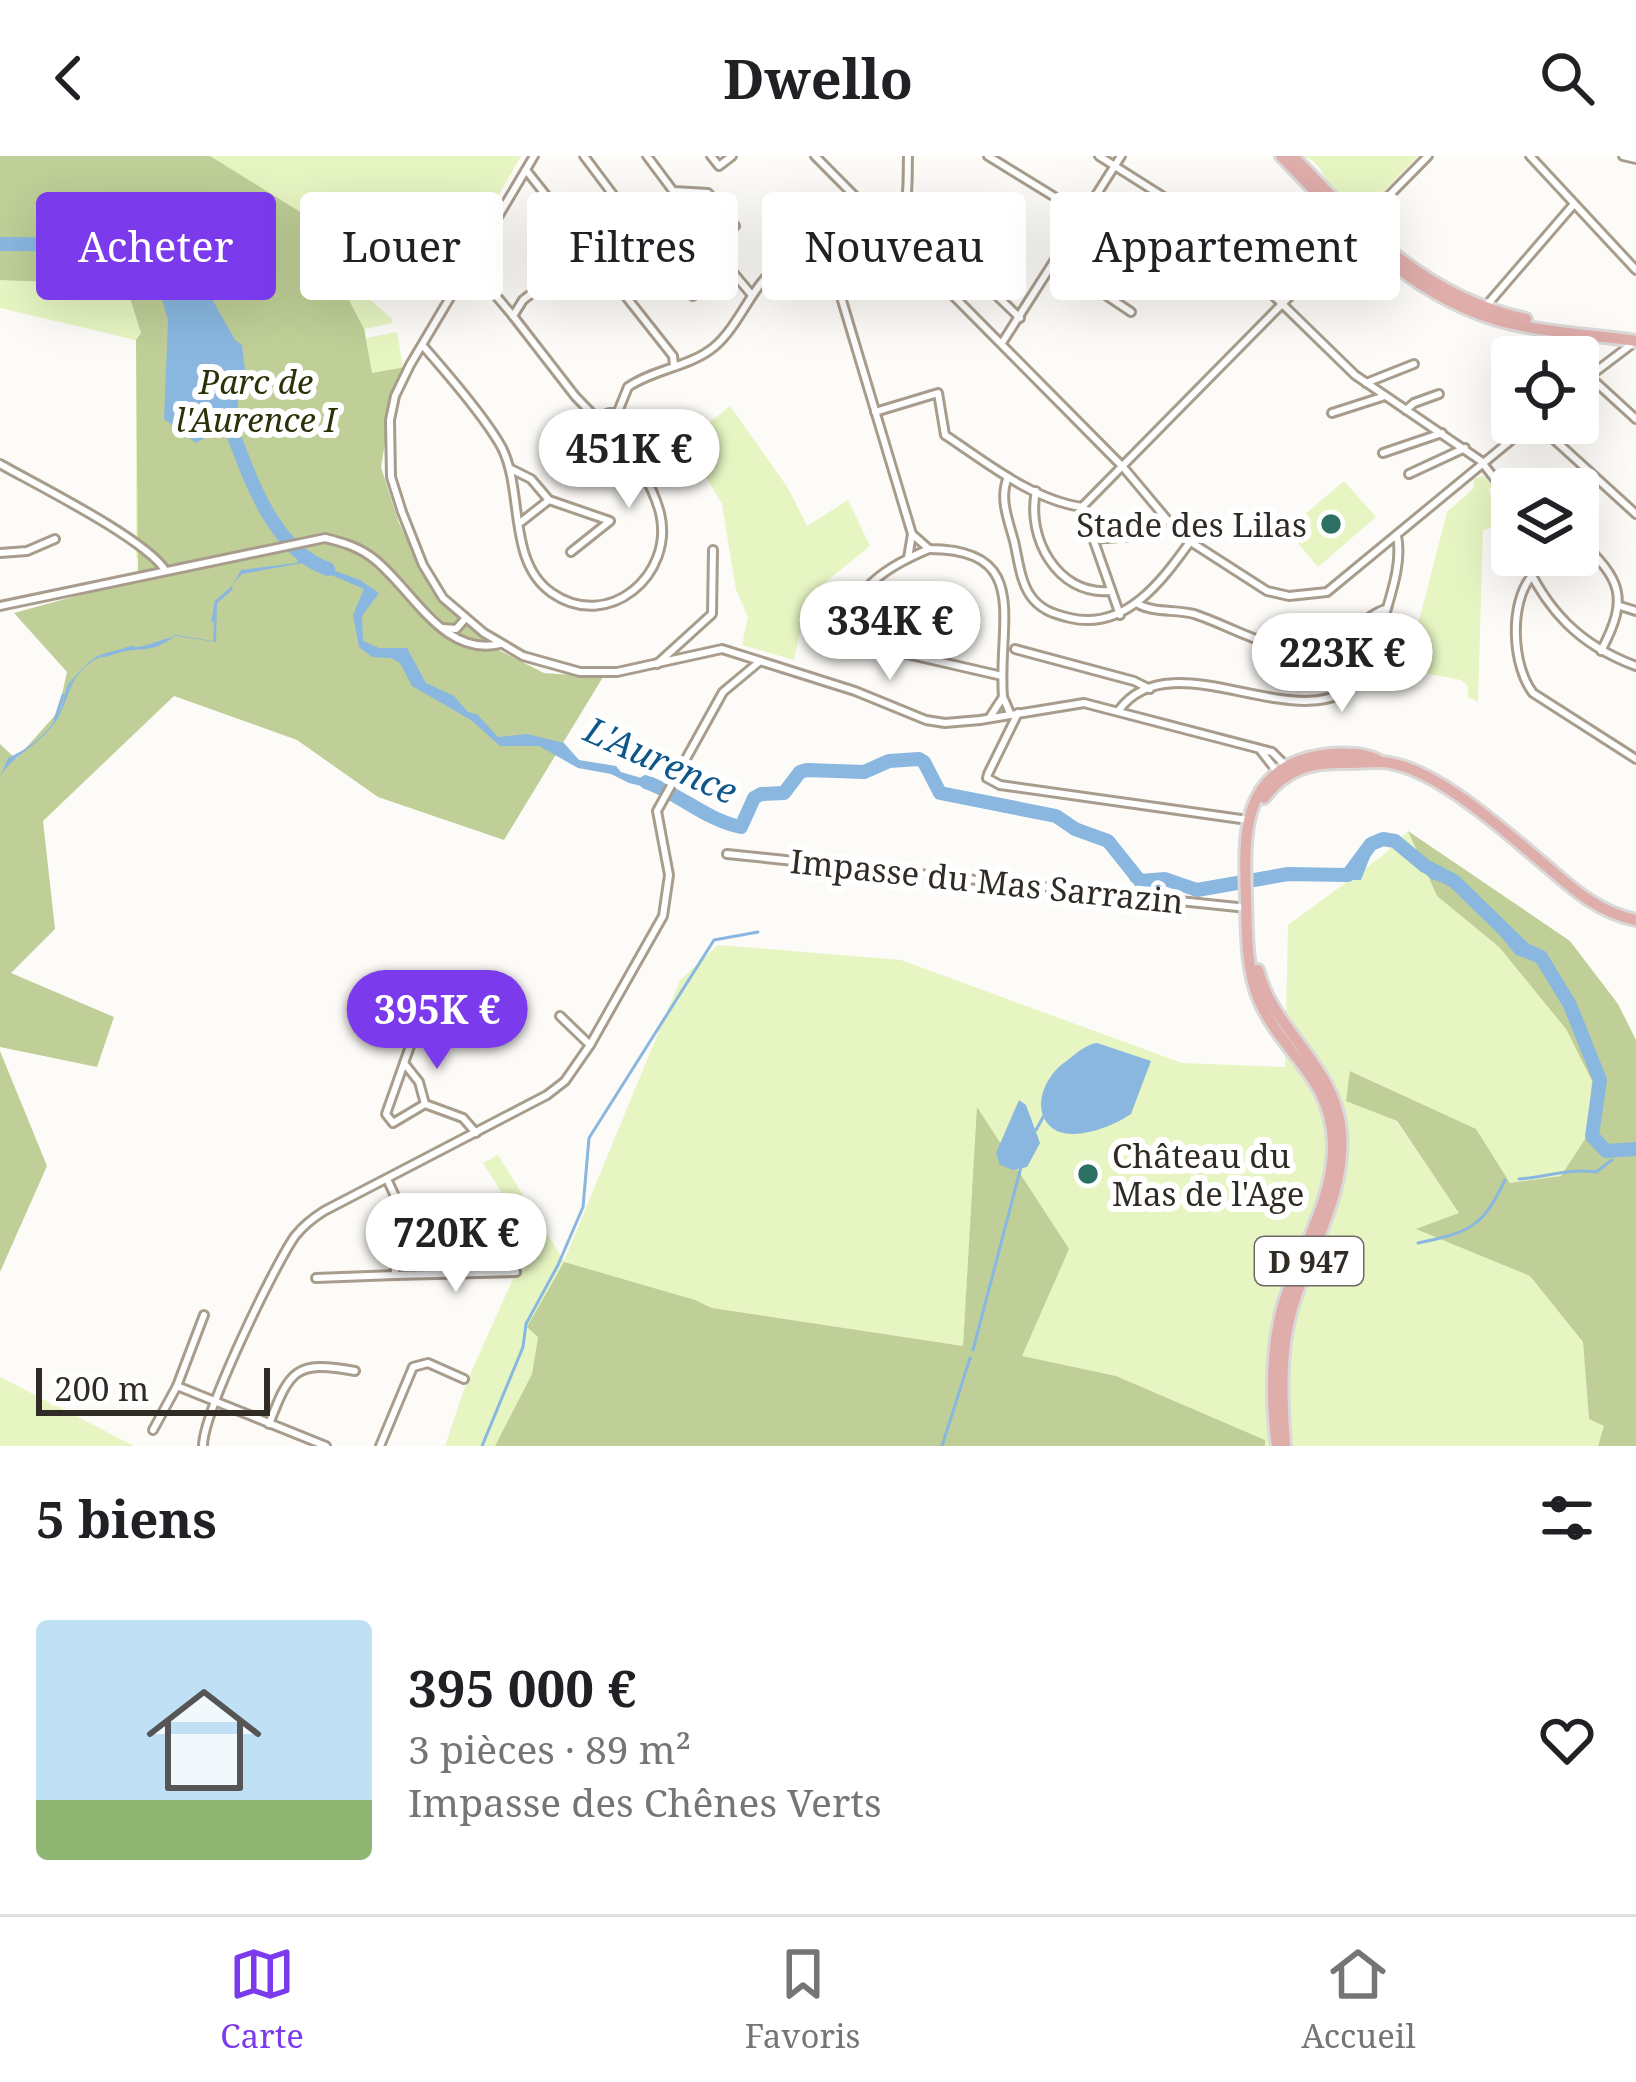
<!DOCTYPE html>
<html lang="fr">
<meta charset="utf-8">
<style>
body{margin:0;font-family:"Noto Serif",serif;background:#f2f2f2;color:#202124;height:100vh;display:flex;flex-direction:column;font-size:45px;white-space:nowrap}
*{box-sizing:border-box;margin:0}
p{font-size:39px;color:#757577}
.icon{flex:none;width:66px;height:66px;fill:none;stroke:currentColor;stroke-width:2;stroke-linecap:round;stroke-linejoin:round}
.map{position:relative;height:1290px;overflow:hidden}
.sheet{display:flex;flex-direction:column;background:#fff;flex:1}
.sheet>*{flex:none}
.guide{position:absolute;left:36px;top:36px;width:1566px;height:108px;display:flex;gap:24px}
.tools{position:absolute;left:1491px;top:180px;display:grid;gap:24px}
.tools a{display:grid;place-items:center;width:108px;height:108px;border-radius:12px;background:#fff;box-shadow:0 12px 48px #0002;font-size:60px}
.scale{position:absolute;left:36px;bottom:30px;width:234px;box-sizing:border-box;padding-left:12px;border:6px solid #302b25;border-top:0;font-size:33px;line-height:42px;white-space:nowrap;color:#302b25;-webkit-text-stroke:9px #fff;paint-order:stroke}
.price{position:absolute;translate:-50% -102px;padding:0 27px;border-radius:42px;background:#fff;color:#222;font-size:39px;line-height:78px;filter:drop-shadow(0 3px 6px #0008)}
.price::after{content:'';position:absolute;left:50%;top:72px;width:36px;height:27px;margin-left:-18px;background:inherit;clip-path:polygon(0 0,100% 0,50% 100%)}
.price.active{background:#7c3aed;color:#fff}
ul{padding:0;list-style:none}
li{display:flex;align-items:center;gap:36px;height:300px;padding:0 36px}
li+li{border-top:3px solid #e0e0e0}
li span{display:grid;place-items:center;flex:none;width:336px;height:240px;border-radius:12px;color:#555}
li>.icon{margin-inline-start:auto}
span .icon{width:144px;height:144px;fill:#fffc;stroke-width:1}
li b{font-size:51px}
h2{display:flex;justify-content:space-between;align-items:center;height:144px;padding:0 36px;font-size:51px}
.chip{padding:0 42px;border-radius:12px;background:#fff;box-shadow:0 12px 48px #0002;font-size:42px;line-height:108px}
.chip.active{background:#7c3aed;color:#fff}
header{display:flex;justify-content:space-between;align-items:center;height:156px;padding:0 36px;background:#fff;font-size:54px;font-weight:700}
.tabs{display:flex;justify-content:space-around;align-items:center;height:168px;border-top:3px solid #e0e0e0;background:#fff;font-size:33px;color:#757577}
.tabs a{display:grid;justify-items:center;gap:6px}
.tabs .active{color:#7c3aed}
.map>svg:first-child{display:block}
.green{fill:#e6f5c2}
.forest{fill:#bfcf97}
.water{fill:#89b7e0}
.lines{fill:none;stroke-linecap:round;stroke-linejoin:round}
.stream{stroke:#89b7e0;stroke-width:3}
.river{stroke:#89b7e0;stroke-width:14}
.minor-casing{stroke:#a89c8d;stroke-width:12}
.primary-casing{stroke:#dad9d8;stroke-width:16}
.minor{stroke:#fff;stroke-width:6}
.primary{stroke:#dfadaa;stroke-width:10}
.poi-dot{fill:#2c7063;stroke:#fff;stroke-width:4.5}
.labels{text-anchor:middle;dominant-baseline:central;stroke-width:12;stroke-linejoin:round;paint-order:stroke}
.shield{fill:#fff;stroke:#6e6b66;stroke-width:3}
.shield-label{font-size:30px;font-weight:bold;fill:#302b25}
.park-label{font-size:33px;font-style:italic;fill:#2a3308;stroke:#fff}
.poi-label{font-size:33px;fill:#302b25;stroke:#fff;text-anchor:end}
.street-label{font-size:33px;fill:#302b25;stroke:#fff}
.water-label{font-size:36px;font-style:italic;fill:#0f578a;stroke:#fff}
</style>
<header><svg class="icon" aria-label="back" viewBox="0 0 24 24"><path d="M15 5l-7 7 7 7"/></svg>Dwello<svg class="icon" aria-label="search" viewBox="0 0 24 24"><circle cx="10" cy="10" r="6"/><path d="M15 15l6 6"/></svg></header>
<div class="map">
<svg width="1636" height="1290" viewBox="0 0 1636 1290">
<rect width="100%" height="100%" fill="#fdfbf7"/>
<g class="green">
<polygon points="0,0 521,0 441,140 348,84 332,110 392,163 392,167 365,173 366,182 397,176 403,211 406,211 393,238 381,311 156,408 136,402 136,184 0,152"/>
<path d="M1300 0H1418L1365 54 1352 53C1345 46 1333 37 1328 28 1320 12 1318 4 1300 0Z"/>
<polygon points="730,250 788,332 807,370 848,344 870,390 807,441 794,504 742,489 748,461 736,434 722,348 685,286"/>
<polygon points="1483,320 1493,330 1489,333 1500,369 1483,374 1478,546 1468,541 1468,530 1461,524 1418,516 1415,525 1404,523 1447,356 1473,333 1474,323"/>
<polygon points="1344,325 1376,361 1318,411 1287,374"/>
<polygon points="1408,675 1437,740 1499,791 1566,873 1592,925 1587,981 1561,1020 1510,1027 1475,973 1351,915 1346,944 1396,965 1460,1058 1418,1073 1530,1120 1583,1186 1589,1263 1605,1270 1598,1290 1265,1290 1264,1284 1116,1220 1021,1200 978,953 963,1190 712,1152 695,1144 538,1181 532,1218 495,1290 445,1290 467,1225 531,1083 483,1007 498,999 564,1105 680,824 718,789 901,804 1182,907 1285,911 1288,769 1382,700"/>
<polygon points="0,1221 134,1290 0,1290"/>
</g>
<g class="forest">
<polygon points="0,0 210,0 347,85 331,110 364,173 372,217 406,211 393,238 381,311 399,367 431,433 491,490 544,517 603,521 504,684 378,641 297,584 174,540 43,665 55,773 11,817 114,861 97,911 0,891 0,588 16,603 58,556 67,516 14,457 138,423 136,184 141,177 126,129 0,124"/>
<polygon points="1408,675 1570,785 1618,848 1636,884 1636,1290 1598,1290 1604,1270 1589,1263 1583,1186 1530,1120 1416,1073 1459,1057 1397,965 1346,945 1350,915 1476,973 1510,1027 1561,1020 1587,980 1592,925 1566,873 1499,791 1437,740"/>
<polygon points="0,895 47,1010 0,1116"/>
<polygon points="977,951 1069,1093 1022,1200 1116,1220 1265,1284 1265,1290 495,1290 532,1218 538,1181 527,1171 564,1106 695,1144 712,1152 963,1190"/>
</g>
<g class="water">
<polygon points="162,94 186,96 235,184 242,189 246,222 234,226 233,233 238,239 238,263 196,287 164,263 168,164 159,133 195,144 193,126"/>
<path d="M295 392 308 405 360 424 379 437 362 460 363 485 379 492H407L426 527 454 540 468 556 477 558 498 581 527 578 564 587 579 604 616 610 621 616 665 629 662 635 629 627 611 618 578 612 539 590H500L471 564 412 530 400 507 391 502 372 501 359 491 353 459 364 433 303 407 242 418 217 447 216 486 176 480C168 484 161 491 151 492 134 495 111 494 96 503 67 520 71 542 56 565 39 590 12 599 0 621L8 602C28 593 48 578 59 557 64 547 64 537 68 528 77 519 87 505 98 500 125 489 149 494 176 479L213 485 216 446 229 436 241 414 296 407 300 403 292 394Z"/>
<path d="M919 603 924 606 940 637 1056 660 1075 673 1108 685 1140 725C1173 723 1207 743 1239 727L1240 733 1210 738 1161 726H1131L1119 700 1107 687 1077 677 1047 660 1006 657 947 644 934 637 918 606 889 607 865 619 808 615 786 639 756 643 749 654V669L743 675 708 663 671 642 673 639 710 660 741 671 754 642 761 638 784 637 800 616 807 614 864 616 889 605Z"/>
<polygon points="1383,683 1395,685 1425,710 1454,725 1524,794 1545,807 1575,859 1600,924 1592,980 1607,995 1636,993 1636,997 1606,1002 1587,981 1595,921 1572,862 1541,807 1516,799 1479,754 1448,728 1431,723 1393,688 1374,691 1361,724 1284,723 1253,727 1254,722 1348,719 1371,688"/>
<path d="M1097 887 1151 905 1131 958C1114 970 1070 988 1051 971 1030 952 1046 919 1065 906 1076 898 1084 889 1097 887Z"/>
<polygon points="1019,944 1026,949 1040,987 1027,1011 1013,1014 1000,1009 996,997"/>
</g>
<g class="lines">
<g class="stream">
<polyline points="213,465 216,446 231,433"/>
<polyline points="143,492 167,484"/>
<polyline points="103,500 133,491"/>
<polyline points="55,564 63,539"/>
<polyline points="1036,974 1046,956"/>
<path d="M1519 1023C1547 1021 1568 1012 1596 1016L1612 1004"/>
<path d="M1418 1087C1470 1076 1482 1072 1505 1024"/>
<polyline points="973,1194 1021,1011"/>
<polyline points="482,1290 523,1191 526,1168 558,1109 583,1051 589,982 714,784 758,776"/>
<polyline points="942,1290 970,1202"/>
</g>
<g class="river">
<polyline points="0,88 160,89 179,103"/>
<path d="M225 257C246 309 269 393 328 413"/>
<path d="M646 626C680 638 706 664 741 671L754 642 761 638 784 637 800 616 807 614 864 616 889 605 919 603 924 606 940 637 1056 660 1075 673 1108 685 1140 725 1165 723 1197 734 1288 718 1348 719 1371 688 1383 683 1395 685 1425 710 1454 725 1525 794 1541 801 1570 849 1600 924 1592 980 1606 995 1636 993"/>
</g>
<defs>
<g id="minor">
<polyline points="534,0 410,209 395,240 390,264 391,321 402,356 423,409 443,442 484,477 523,500 580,516 617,516 722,493 855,535 926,564 945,567 980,564 1084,547 1272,596 1289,613"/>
<polyline points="584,0 626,56 629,71 647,94 659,97 693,140 730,113 751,138"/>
<polyline points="647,0 712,87 735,70 708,37 674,35"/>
<polyline points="711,0 719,10 732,0"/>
<polyline points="815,0 1123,311 1180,379 1267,435 1289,440 1327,436 1532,267"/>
<polyline points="988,0 1084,59"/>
<polyline points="1099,0 1189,57 1355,219 1481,305 1498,327 1512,368"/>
<polyline points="1530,0 1636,114"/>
<polyline points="1623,0 1636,3"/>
<polyline points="526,14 673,200 674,209"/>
<polyline points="906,52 1020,162"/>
<polyline points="626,56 641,63 659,87 659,97"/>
<path d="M891 76C911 56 907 28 908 0"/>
<polyline points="712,87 730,113"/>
<polyline points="590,93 523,144 513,160 575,240 601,267"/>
<polyline points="1055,105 1131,156"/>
<polyline points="826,121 887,72"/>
<polyline points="482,123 513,160"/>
<polyline points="838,131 900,86"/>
<polyline points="1486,150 1574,48"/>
<polyline points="1002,187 1121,0"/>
<path d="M423 190C445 215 487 264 502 292 524 336 507 406 552 437 608 476 675 419 660 357 653 330 633 298 616 276"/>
<polyline points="1590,221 1636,263"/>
<polyline points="1366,227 1414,208"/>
<polyline points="1578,229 1632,188"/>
<polyline points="1406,254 1414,247 1439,238"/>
<path d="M875 256 938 237 945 279C986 306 1032 344 1082 351L1428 0"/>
<circle cx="611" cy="267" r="10"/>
<polyline points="1332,257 1385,240"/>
<path d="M617 258 628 231C654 213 690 211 714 191 756 156 766 64 838 131L912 378 929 393C1033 393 997 467 1003 541"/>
<polyline points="1536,267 1636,358"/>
<polyline points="1383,297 1442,277"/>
<path d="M0 308C37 329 144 382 165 414"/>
<polyline points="511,313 531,323 549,344 521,366"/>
<polyline points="1409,318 1465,292"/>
<path d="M1008 321C999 342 1008 363 1014 385 1018 402 1020 424 1030 439 1040 454 1054 458 1070 462 1125 475 1161 426 1190 386"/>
<polyline points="1498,327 1515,320 1528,333"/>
<path d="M1036 335C1026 381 1057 439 1109 435"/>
<polyline points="549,344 610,365 571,396"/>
<polyline points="1082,351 1120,459"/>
<path d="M1578 382C1621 424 1630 440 1601 495"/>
<polyline points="1093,383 1132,380"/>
<path d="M929 393C888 410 827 444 872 490L1002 520"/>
<polyline points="0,397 27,395 55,383"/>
<path d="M1522 399C1546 454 1579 489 1636 510"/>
<polyline points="908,402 912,378"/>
<path d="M1531 421C1509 448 1512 510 1533 537L1636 603"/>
<path d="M1138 448C1154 457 1175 453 1194 458 1235 471 1287 507 1331 490 1352 483 1364 459 1386 453"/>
<path d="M0 450 325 382C341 386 356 390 370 400 410 428 441 502 500 488"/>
<polyline points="1620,450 1636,455"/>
<polyline points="854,456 933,464 940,440"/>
<polyline points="933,464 937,475"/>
<polyline points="442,472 456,473 465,463"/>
<polyline points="1015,493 1134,525 1150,533"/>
<polyline points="657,508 712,458 713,394"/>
<path d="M1119 554C1173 480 1305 589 1362 522 1374 508 1377 488 1382 470 1389 443 1403 408 1397 380"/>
<polyline points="1018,557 988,618 987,622 1000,629 1248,664"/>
<polyline points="990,561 1003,541 1010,557"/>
<polyline points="1261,595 1279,618"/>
<polyline points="727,698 1247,752"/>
<polyline points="445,833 424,851 404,907 419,926 425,948 463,962 476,977"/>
<polyline points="560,860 590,889"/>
<polyline points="404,907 386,958 393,967 425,948"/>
<polyline points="395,1119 516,1116"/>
<polyline points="316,1122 395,1119 394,1038 387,1023"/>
<polyline points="204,1159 177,1230 326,1290"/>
<path d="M269 1268C290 1214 295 1204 355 1215"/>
<polyline points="153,1274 177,1230"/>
<path d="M203 1290C203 1257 274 1110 295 1080 303 1070 313 1062 324 1055L547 939 565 925 590 889 663 760 669 719 657 655 723 536 759 506"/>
<polyline points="380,1290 413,1211 428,1207 464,1223"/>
</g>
<g id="primary">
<path d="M1281 0C1348 69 1411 143 1508 167 1550 177 1594 179 1636 185"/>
<path d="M1293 0C1361 72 1424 141 1526 163"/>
<path d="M1264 642C1285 614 1310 606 1344 607 1356 607 1369 606 1380 606 1433 607 1511 681 1550 713 1576 736 1601 757 1636 764"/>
<path d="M1258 814C1273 875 1336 910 1341 976 1346 1039 1309 1094 1292 1152 1279 1196 1282 1245 1285 1290"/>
<path d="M1277 1290C1271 1247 1271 1195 1282 1153 1297 1098 1334 1047 1333 988 1332 921 1282 898 1259 844 1246 813 1247 777 1246 744 1245 690 1238 627 1301 604 1322 597 1362 593 1381 606"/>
</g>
</defs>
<use href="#minor" class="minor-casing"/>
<use href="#primary" class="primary-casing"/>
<use href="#minor" class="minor"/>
<use href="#primary" class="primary"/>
</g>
<g class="poi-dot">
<circle cx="1331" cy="368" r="12"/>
<circle cx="1088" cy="1018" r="12"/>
</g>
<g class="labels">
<rect class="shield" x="1255" y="1081" width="108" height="48" rx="9"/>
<g class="shield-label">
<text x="1309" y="1105">D 947</text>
</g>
<g class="park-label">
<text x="256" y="225">Parc de<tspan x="256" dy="38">l'Aurence I</tspan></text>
</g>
<g class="poi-label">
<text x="1307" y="368">Stade des Lilas</text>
<text x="1112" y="999" text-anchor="start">Château du<tspan x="1112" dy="38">Mas de l'Age</tspan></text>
</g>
<g class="street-label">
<text transform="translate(987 725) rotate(6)">Impasse du Mas Sarrazin</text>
</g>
<g class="water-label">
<text transform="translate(661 604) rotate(24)">L'Aurence</text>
</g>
</g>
</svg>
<div class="tools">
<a><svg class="icon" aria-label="locate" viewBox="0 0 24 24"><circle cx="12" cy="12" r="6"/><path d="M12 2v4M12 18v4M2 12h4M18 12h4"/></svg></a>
<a><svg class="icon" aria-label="layers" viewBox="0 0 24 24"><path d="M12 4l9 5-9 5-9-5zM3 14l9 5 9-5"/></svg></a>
</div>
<div class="scale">200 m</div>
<b class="price" style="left:629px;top:355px">451K €</b>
<b class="price" style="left:890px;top:527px">334K €</b>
<b class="price" style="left:1342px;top:559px">223K €</b>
<b class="price active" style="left:437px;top:916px">395K €</b>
<b class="price" style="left:456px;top:1139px">720K €</b>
<div class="guide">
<a class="chip active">Acheter</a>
<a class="chip">Louer</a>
<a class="chip">Filtres</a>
<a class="chip">Nouveau</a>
<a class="chip">Appartement</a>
</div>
</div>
<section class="sheet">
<h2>5 biens<svg class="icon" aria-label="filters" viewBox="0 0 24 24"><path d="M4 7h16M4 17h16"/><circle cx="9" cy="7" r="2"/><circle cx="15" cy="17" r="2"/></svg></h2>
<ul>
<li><span style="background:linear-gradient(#bfe0f5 75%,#8fb573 0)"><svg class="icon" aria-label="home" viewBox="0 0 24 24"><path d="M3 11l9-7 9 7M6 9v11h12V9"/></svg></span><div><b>395 000 €</b><p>3 pièces · 89 m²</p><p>Impasse des Chênes Verts</p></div><svg class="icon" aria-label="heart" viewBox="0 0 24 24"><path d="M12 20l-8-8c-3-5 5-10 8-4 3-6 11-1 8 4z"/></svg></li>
</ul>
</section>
<nav class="tabs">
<a class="active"><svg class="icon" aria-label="map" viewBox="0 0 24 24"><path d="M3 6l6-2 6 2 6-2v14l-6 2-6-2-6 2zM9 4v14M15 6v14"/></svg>Carte</a>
<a><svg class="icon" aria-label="saved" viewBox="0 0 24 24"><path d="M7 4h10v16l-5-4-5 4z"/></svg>Favoris</a>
<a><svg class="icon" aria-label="home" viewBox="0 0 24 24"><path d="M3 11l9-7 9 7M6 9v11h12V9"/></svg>Accueil</a>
</nav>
